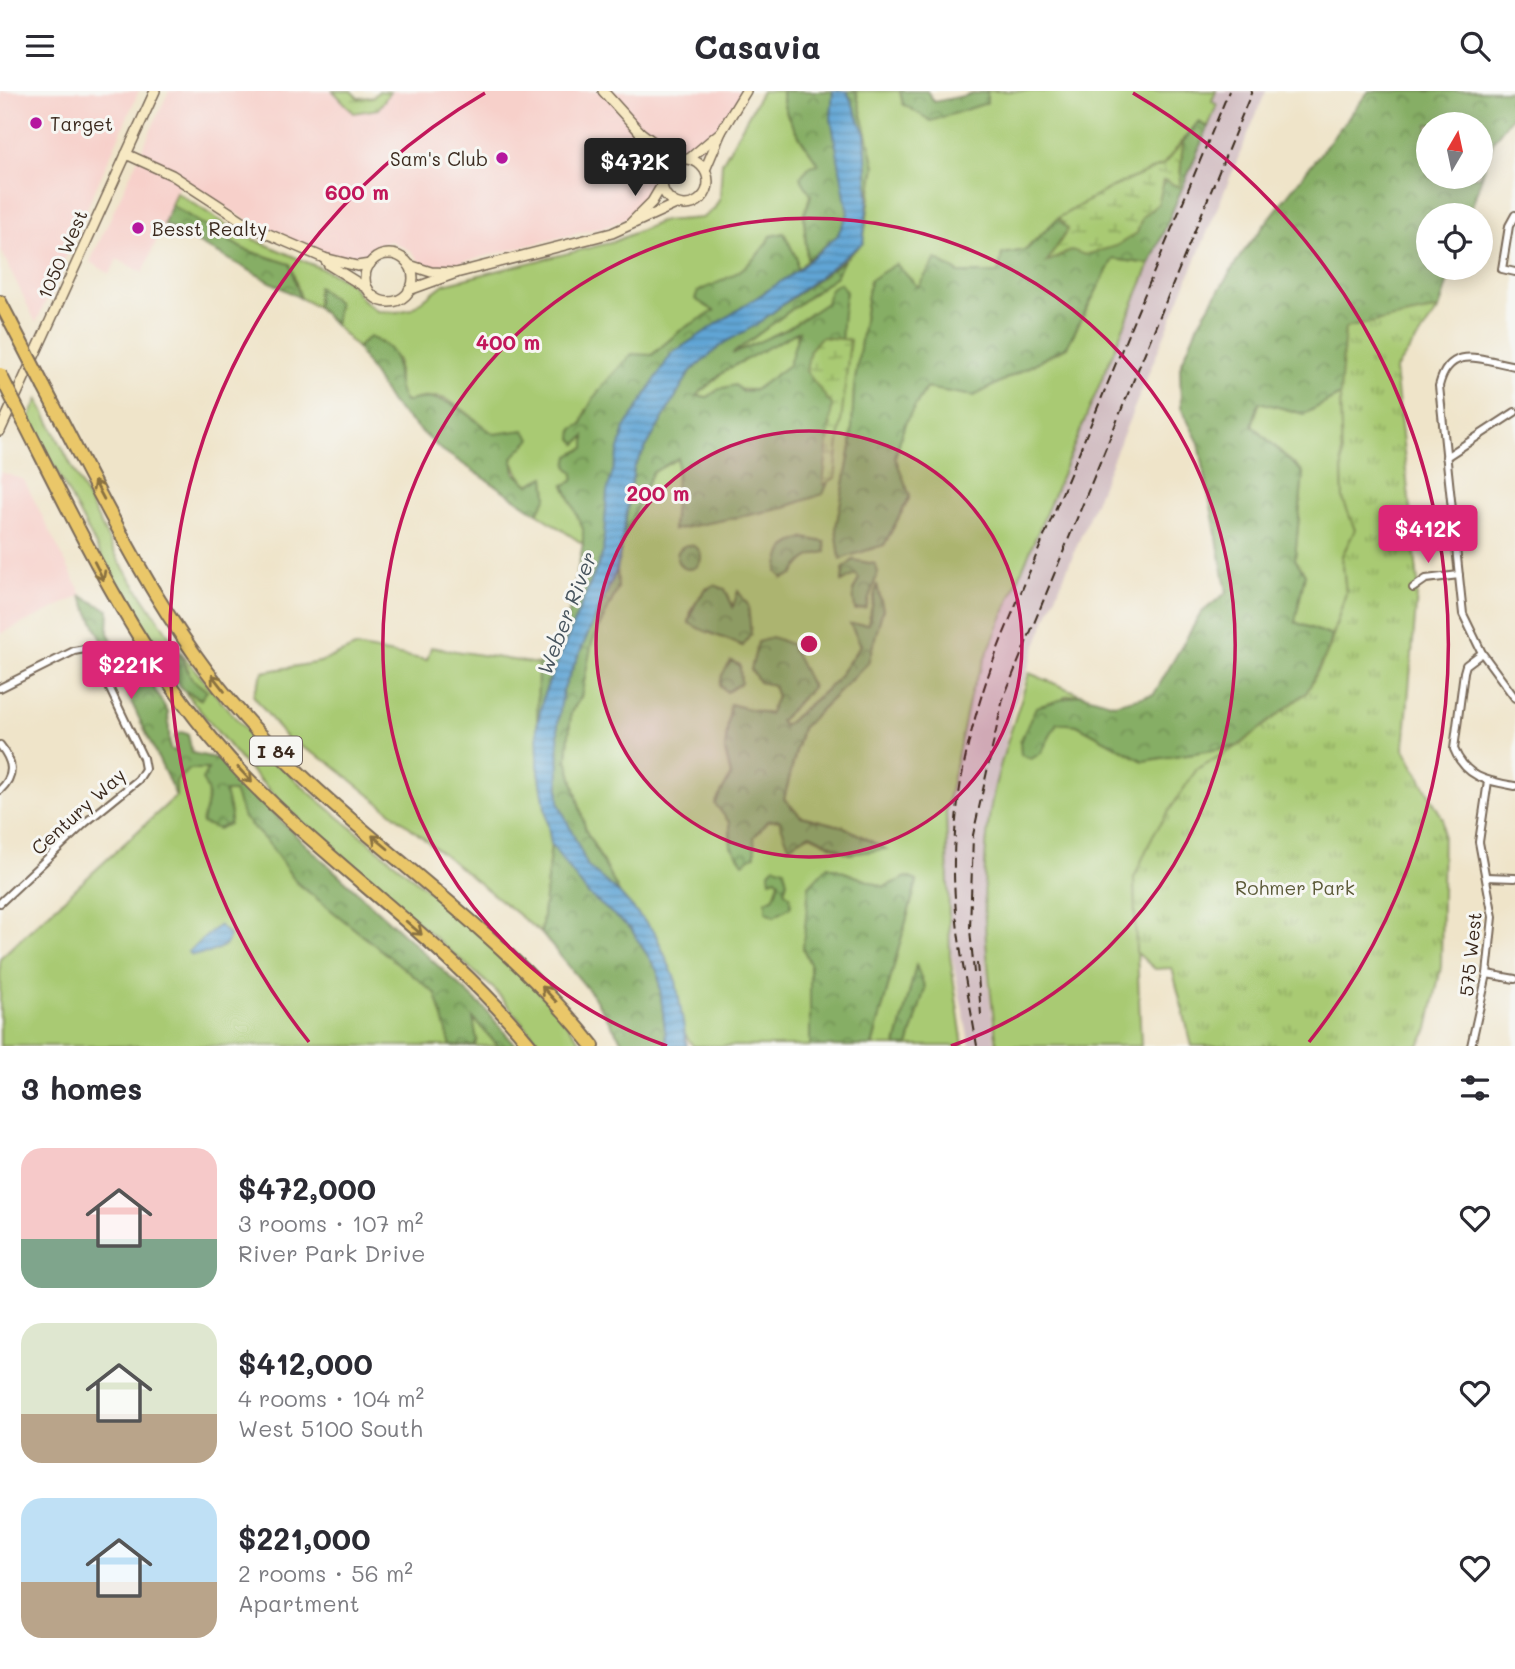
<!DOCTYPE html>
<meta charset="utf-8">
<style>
body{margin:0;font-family:Mali,sans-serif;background:#f7f7f7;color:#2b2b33;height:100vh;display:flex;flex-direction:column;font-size:26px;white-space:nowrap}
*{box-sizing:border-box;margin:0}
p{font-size:23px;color:#7c7c81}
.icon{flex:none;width:38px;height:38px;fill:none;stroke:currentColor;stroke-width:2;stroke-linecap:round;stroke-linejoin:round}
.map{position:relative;height:955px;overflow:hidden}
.panel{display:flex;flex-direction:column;background:#fff;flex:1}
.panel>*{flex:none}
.needle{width:46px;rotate:9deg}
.fabs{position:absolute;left:1416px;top:21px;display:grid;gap:14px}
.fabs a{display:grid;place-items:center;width:77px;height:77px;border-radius:50%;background:#fff;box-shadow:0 4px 18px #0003;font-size:35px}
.price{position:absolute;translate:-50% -60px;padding:0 16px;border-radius:7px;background:#db2777;color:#fff;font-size:23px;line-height:46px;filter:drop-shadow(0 2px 4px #0008)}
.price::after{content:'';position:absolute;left:50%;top:42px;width:21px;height:16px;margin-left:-10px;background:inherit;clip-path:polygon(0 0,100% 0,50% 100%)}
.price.current{background:#222;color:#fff}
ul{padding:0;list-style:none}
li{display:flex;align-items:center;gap:21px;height:175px;padding:0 21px}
li span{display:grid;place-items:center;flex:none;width:196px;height:140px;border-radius:21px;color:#555}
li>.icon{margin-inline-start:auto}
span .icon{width:84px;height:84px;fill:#fffc;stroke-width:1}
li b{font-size:30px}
h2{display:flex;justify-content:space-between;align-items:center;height:84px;padding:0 21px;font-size:30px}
header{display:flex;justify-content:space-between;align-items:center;height:91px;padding:0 21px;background:#fff;font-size:32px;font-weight:700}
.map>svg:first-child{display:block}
.built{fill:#f7d0ca}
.industrial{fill:#d2bec2}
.green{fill:#a9ca73;stroke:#727a48;stroke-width:2;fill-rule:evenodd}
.forest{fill:url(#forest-crowns);stroke:#606c42;stroke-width:2;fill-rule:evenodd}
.wetland{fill:url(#wetland-marsh);stroke:#727a48;stroke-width:2}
.park{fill:url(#park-tufts);stroke:#727a48;stroke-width:2}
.water{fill:url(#water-rules);stroke:#4e687a;stroke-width:2}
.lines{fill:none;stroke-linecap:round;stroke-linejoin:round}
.street-casing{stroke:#7a6b5a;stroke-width:10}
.secondary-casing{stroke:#7a6b5a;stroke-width:12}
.highway-casing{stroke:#7a6b5a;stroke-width:16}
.street{stroke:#fff;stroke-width:6}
.secondary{stroke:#f7e9c3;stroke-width:9}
.highway{stroke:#eac769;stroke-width:12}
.rail{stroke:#3b2a1e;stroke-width:2;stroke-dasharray:10 5;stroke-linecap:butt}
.highway-bridge-casing{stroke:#7a6b5a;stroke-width:16;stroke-linecap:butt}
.highway-bridge{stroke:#eac769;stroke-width:12}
.oneway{stroke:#8a7140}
.ring{fill:none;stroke:#c2185b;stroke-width:3.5}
.poi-dot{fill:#b5179e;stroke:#f6f6f2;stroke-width:2.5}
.labels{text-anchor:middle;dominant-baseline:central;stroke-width:6;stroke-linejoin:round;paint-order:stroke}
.shield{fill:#f6f6f2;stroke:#73675e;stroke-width:2}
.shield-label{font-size:18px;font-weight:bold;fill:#3b2a1e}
.poi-label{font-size:19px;fill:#3b2a1e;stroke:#f6f6f2;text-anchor:start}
.street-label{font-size:19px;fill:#3b2a1e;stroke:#f6f6f2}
.park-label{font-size:19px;fill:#5c5a38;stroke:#f6f6f2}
.water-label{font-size:21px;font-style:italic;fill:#48555e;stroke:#f6f6f2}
.centre{fill:#c2185b;stroke:#f6f6f2;stroke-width:3.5}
.ring-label{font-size:21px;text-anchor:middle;font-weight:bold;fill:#c2185b;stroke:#f6f6f2;stroke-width:6;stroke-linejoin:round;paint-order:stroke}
</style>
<header><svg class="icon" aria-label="menu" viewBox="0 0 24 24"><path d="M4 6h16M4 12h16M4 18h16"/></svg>Casavia<svg class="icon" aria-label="search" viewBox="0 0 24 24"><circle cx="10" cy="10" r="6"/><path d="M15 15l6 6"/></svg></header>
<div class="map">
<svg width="1515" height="955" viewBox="0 0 1515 955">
<defs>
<pattern id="forest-crowns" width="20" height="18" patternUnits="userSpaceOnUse" patternTransform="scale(1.75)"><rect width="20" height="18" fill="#86ae65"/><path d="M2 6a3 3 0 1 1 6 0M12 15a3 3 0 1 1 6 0" fill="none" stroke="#6f8e53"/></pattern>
<pattern id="wetland-marsh" width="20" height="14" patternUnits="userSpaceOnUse" patternTransform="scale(1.75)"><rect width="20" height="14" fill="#a9ca73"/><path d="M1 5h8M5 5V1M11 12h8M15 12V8" fill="none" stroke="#8ba45e"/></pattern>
<pattern id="park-tufts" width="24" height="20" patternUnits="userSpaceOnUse" patternTransform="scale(1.75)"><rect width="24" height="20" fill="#a9ca73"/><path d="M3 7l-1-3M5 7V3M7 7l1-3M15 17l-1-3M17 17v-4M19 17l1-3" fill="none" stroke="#8ba45e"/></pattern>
<pattern id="water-rules" width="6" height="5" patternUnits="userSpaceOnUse" patternTransform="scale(1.75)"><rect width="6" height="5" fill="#60a5d5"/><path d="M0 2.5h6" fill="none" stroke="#5087ac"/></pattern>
</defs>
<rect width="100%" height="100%" fill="#f6f6f2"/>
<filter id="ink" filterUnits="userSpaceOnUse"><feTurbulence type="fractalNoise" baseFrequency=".0143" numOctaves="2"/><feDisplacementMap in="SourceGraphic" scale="14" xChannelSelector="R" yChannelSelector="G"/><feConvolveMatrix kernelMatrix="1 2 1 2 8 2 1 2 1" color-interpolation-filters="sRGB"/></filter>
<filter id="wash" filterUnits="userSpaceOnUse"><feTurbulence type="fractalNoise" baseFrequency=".00686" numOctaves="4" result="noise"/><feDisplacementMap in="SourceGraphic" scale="28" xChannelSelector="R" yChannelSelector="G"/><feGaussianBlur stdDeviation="1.57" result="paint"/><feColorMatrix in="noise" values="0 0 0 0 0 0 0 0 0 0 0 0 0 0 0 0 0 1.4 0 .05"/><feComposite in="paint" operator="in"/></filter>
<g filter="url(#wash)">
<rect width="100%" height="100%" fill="#efe4c9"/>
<g class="built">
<polygon points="0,0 139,0 36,232 0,157"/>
<polygon points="169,0 333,0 354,22 390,1 381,0 743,0 708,61 699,56 685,54 662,65 654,79 649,111 639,121 611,134 438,177 421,172 411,160 391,150 379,154 367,167 364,177 337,169 244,127 181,89 143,182 117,168 110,183 90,171"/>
<polygon points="0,381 24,389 82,504 0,543"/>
</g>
<polygon class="industrial" points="1217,0 1266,0 1041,541 1013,619 998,683 985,786 986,874 995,955 970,955 946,836 945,719 972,598"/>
<g class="green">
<path d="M762 0H782C782 27 805 52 819 74L804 125 807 169 797 180V168L771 145C753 176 732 187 698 200L715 220 681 239 586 319 577 352 585 344V357L573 391 564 394 584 438 583 453 537 422 547 406 545 386 529 394C514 381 518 377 509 363 498 347 461 313 442 307 430 304 416 308 405 311L398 300V269L369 246 357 257 335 234 338 211 318 197 317 216 301 207 290 173 243 158 171 114 176 101 239 142 334 183 351 193 362 208 377 220 397 221 411 218 444 193 613 151 662 130 702 127 714 118 720 107 722 72Z"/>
<path d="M856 0H900L903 13 987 12V0H1216L1212 10 1217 14 1208 36 1198 31 1163 74 1110 97 1058 127 1025 159 1003 163 999 182H959L936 168 918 196 870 190 854 297 851 356 837 436 884 454 910 406 895 366 905 332 926 297 974 305 1067 256 1113 168 1150 173 971 601 946 719 950 865 963 955H908L925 897 916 876 896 955H872L917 790 907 786 884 796 828 775 803 857 810 873V955H693L682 938 676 890 655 842 620 803 586 740 567 668 571 621 581 606 592 551 618 497 617 478 623 448 652 382 679 367 673 438 842 249 840 233 846 201 839 193 831 197 827 212 787 238 728 266 836 185 844 169 863 152 875 75ZM804 447 813 463 799 472 792 484 783 487ZM877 495 868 572 802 637 784 708 801 725 844 736 885 758 849 763 779 729 767 730 754 746 731 755 730 732 716 713 731 684 725 659 731 614 770 623 777 606 773 594 812 596 780 630 784 635 834 592 861 553 851 533H868ZM706 497 733 518 738 501 748 514 742 555 689 532 691 519Z"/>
<polygon points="799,239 790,274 755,299 719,298 708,306 695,305 726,279"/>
<polygon points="1340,304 1343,408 1355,439 1342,465 1346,502 1332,545 1294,532 1305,483 1295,468 1303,382 1252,334 1260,311 1304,323"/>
<polygon points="38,308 120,472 174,552 159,566 135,529 29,327"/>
<polygon points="355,556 427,569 431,556 538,573 538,674 551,753 541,842 330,672 286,647 253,604 263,581 320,571"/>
<path d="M181 561C220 611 262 660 310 702 404 783 510 854 584 955H542L494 898 292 722 245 674 183 599 200 608Z"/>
<path d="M1029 582 1080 603 1065 605 1031 668 1041 661 1056 632 1077 634 1143 670 1238 655 1197 678 1134 787 1141 955H997C988 883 979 809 988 736 993 684 1015 632 1029 582Z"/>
<polygon points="209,677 473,926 498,955 0,955 0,867 176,705 176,690 190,678"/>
</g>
<g class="forest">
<path d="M782 0H833L831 27 849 123 837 145 807 169 804 125 811 104 800 86 810 75 818 73C805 52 782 27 782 0Z"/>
<polygon points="847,0 856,0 875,75 868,109 865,43"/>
<polygon points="900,0 927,0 934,11 987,0 987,12 931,30 903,13"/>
<path d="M1369 0H1515V21L1494 49 1469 124H1428V177H1452L1439 218 1345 237 1340 304 1304 323 1259 311 1252 334 1303 382 1295 468 1305 483 1295 531 1332 545 1329 558 1307 601 1238 655 1143 670 1077 634 1057 632 1041 662 1031 668 1021 664 1020 651 1036 616 1080 603 1114 613 1154 603 1201 522 1227 501 1199 352 1181 317 1180 276 1198 233 1241 164ZM1428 33H1480V86H1428Z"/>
<polygon points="1198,31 1208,36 1150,173 1113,168 1067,255 974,305 926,297 905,332 895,366 910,405 884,454 840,468 836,436 851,356 854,297 870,189 896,173 918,196 936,168 959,182 998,182 1002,163 1026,159 1058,127 1069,138 1048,169 1142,126 1158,113 1164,89 1179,96 1183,51"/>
<polygon points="171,114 243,158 290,173 300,207 164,133"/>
<path d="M784 142 797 168V180L671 263 607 401 603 462 544 603 537 635 538 573 563 551 583 453V438L564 394 573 390 574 382 567 375 569 365 585 357V345L577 353 572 348 573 338 582 333C590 304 611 285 632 263L652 264 681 239 714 220 695 208 698 200C732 187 753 176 771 145Z"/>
<path d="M844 169 836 185 732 263 787 238 826 212 831 197 840 192 846 201C833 267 854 339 823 403L779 418 673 439 678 367 652 382 623 448 634 377 690 281 724 252 756 234ZM799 240 789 274 755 299 743 301 735 294 719 298 708 306 696 305 726 279Z"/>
<polygon points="318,196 338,212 335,234 317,216"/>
<path d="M369 246C412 262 387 283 405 311 447 299 461 320 494 343L524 339 531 348 512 367 515 382 529 394 545 386 547 406 537 422 439 357 391 312 357 257Z"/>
<path d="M804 447 825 451 826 461C810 463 801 469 793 484L783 487 777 481C780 459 783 454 804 447Z"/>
<circle cx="689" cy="466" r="12"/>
<polygon points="853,469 875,473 878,481 866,517 855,519 853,500 859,488 856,483 842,491 843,478"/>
<polygon points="617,478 618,497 592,551 581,606 571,621 567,668 586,740 620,803 588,776 559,713 558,632 563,599"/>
<polygon points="877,493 883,518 868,572 802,637 784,708 801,725 844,736 886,758 849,763 810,743 789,755 779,729 767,730 754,746 755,764 743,772 731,755 730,732 715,713 731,684 725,659 730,613 769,623 777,606 773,594 759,591 751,578 758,551 772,546 790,553 812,596 780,630 784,635 834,592 861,554 850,533 868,533"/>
<path d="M714 494 725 498 733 516 738 500 748 514 751 543 743 555C725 546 706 543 689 532 692 517 700 500 714 494Z"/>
<path d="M81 505 109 519 108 542 134 587 146 577 153 583V596L168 621 170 658 176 661 175 645 181 641 188 643 192 662 219 668 293 742 484 917 516 955H498L473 927 477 949 474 955H451L436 903 296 791 269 753 244 727 234 701H225L231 724 229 733 218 738 202 732C204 715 214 705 202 689L208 678H190L176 690V705Z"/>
<polygon points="174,552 192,588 207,600 201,608 183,599 159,566"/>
<polygon points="731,570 740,574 741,592 727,601 720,595 722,584"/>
<polygon points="551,753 588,803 631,838 658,881 667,955 625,955 592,903 541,842"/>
<polygon points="775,775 784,778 787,791 784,800 790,805 791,815 774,825 766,821 766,810 774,806 779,791 776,787 770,789 769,781"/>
<polygon points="828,775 884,796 907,786 917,790 872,955 810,955 810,873 803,857 809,795"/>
<polygon points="916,874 925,897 908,955 896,955"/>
</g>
<g class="wetland">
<polygon points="333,0 351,0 358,7 373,6 379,0 390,1 378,18 354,22"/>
<polygon points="1183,51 1179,96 1164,89 1158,113 1142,126 1137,142 1116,155 1085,164 1072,159 1047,171 1068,138 1058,127 1111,97 1163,74"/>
<polygon points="821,246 850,249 835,387 823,394 832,314 806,280 810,259"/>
</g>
<polygon class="park" points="1439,218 1395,279 1418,491 1404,658 1443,728 1441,876 1428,938 1419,955 1192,955 1172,877 1155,878 1136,861 1134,787 1153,744 1197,678 1238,655 1307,601 1329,558 1346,502 1342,465 1355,439 1343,408 1340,304 1345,237"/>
<g class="water">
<polygon points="833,0 847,0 865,43 868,109 863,152 756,234 724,252 690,281 634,377 617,478 563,599 558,632 559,713 588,776 620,803 655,842 676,890 687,955 667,955 658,881 631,838 588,803 551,753 538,674 537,635 544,603 603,462 607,401 625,337 671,263 797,180 837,145 848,123 831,27"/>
<polygon points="219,834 229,844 226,854 209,862 192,864 188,861"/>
</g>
</g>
<g filter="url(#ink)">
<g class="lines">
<defs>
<g id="street">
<polyline points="1515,124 1509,135 1502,178 1515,181"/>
<path d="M1515 275C1481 269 1450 252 1439 295L1463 523 1482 562 1466 574 1464 581 1454 658C1466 687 1487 690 1515 695"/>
<polyline points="1446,366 1515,321"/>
<polyline points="1413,497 1426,488 1459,484"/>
<polyline points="1482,562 1515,607"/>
<polyline points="0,597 74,560 85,558 95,567 143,667 145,678 138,689 85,732 0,812"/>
<path d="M0 654C13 670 16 684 0 699"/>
<polyline points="1486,786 1515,787"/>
<polyline points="1487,883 1515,888"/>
<polyline points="1471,955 1487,883 1493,826 1479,751 1488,690"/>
</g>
<g id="secondary">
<polyline points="603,0 640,41 677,69"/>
<polyline points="640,41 642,50 663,82"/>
<polyline points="126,63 172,84 252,136 324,167 357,175 370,173"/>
<circle cx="685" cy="91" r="23"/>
<polyline points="689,68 721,41"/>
<polyline points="705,79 721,41 746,0"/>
<polyline points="631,132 652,111 662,94"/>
<circle cx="389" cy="187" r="24"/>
<polyline points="324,167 329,174 368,198"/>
<polyline points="409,174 431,181 456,182"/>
<polyline points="409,199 456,182 612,142 676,113"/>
<polyline points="0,340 155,0"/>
</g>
<g id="highway">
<polyline points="0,211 11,232"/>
<path d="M44 296C107 415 164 542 258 641 363 753 497 833 593 955"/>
<path d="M24 331C88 457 147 583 246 686 337 780 449 853 531 955"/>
</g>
</defs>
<use href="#street" class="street-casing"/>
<use href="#secondary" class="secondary-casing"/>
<use href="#highway" class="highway-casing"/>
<use href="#street" class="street"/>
<use href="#secondary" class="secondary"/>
<use href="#highway" class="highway"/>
<g class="rail">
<polyline points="977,872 981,924"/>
<polyline points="974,882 970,838 973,744 1003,608 1252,0"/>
<path d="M977 955C969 906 958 857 955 807 949 716 969 631 1002 547L1229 0"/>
</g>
<defs>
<g id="highway-bridge">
<polyline points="11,232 44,296"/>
<polyline points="0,283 24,331"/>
</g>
</defs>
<use href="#highway-bridge" class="highway-bridge-casing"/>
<use href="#highway-bridge" class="highway-bridge"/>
</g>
<defs><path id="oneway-shaft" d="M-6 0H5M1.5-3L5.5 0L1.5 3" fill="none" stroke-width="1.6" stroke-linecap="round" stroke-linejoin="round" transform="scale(1.75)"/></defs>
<g class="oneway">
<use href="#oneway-shaft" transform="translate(99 399) rotate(-118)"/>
<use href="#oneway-shaft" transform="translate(99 480) rotate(63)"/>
<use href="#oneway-shaft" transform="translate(218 592) rotate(-128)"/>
<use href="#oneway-shaft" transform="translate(245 684) rotate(47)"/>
<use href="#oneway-shaft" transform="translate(380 751) rotate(-140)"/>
<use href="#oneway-shaft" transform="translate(414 837) rotate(41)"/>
<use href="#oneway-shaft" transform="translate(549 903) rotate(-133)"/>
</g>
</g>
<circle cx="809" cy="553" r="213" fill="#c2185b" fill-opacity=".12"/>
<g class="ring">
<circle cx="809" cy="553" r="213"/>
<path d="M667 955A426 426 0 1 1 951 955"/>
<path d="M309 951A639 639 0 0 1 485 2M1133 2A639 639 0 0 1 1309 951"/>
</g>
<g class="poi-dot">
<circle cx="36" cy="32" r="7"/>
<circle cx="502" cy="67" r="7"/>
<circle cx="138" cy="137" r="7"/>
</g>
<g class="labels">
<rect class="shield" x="250" y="645.5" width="52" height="29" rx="5"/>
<g class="shield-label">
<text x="276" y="660">I 84</text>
</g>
<g class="poi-label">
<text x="50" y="32">Target</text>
<text x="488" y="67" text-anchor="end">Sam's Club</text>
<text x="152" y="137">Besst Realty</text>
</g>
<g class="street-label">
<text transform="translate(62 163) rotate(-66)">1050 West</text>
<text transform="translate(78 720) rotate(-42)">Century Way</text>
<text transform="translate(1470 863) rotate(-84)">575 West</text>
</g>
<g class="park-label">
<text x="1295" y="796">Rohmer Park</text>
</g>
<g class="water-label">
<text transform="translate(566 522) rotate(-69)">Weber River</text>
</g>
</g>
<circle cx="809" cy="553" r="10" class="centre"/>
<g class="ring-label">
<text x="357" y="109">600 m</text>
<text x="508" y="259">400 m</text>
<text x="658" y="410">200 m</text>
</g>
</svg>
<div class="fabs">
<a><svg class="needle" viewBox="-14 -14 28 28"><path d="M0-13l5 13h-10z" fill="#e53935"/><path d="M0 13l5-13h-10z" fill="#7c7c81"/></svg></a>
<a><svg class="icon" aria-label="locate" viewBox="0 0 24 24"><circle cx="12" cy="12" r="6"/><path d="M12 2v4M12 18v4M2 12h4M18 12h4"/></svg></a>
</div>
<b class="price current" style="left:635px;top:107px">$472K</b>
<b class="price" style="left:1428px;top:474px">$412K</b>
<b class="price" style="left:131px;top:610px">$221K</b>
</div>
<section class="panel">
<h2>3 homes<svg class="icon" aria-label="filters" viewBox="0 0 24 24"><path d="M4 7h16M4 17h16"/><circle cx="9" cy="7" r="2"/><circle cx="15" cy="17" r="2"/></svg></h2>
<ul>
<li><span style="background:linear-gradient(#f6c9c9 65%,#7fa58c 0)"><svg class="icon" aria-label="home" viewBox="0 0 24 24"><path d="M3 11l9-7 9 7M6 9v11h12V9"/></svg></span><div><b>$472,000</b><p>3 rooms · 107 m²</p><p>River Park Drive</p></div><svg class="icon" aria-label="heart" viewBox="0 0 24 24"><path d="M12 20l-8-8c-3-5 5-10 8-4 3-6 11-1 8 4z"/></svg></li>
<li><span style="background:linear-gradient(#dfe7d0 65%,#b9a48a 0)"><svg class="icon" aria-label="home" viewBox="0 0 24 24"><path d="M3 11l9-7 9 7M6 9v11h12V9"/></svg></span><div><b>$412,000</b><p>4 rooms · 104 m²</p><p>West 5100 South</p></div><svg class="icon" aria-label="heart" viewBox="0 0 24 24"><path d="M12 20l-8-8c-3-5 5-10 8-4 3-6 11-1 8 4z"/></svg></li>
<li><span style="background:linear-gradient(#bfe0f5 60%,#b9a48a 0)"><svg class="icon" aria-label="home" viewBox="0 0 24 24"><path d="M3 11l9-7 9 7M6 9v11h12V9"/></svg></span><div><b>$221,000</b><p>2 rooms · 56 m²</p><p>Apartment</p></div><svg class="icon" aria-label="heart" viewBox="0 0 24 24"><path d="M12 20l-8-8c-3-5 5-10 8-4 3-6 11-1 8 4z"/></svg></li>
</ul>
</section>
